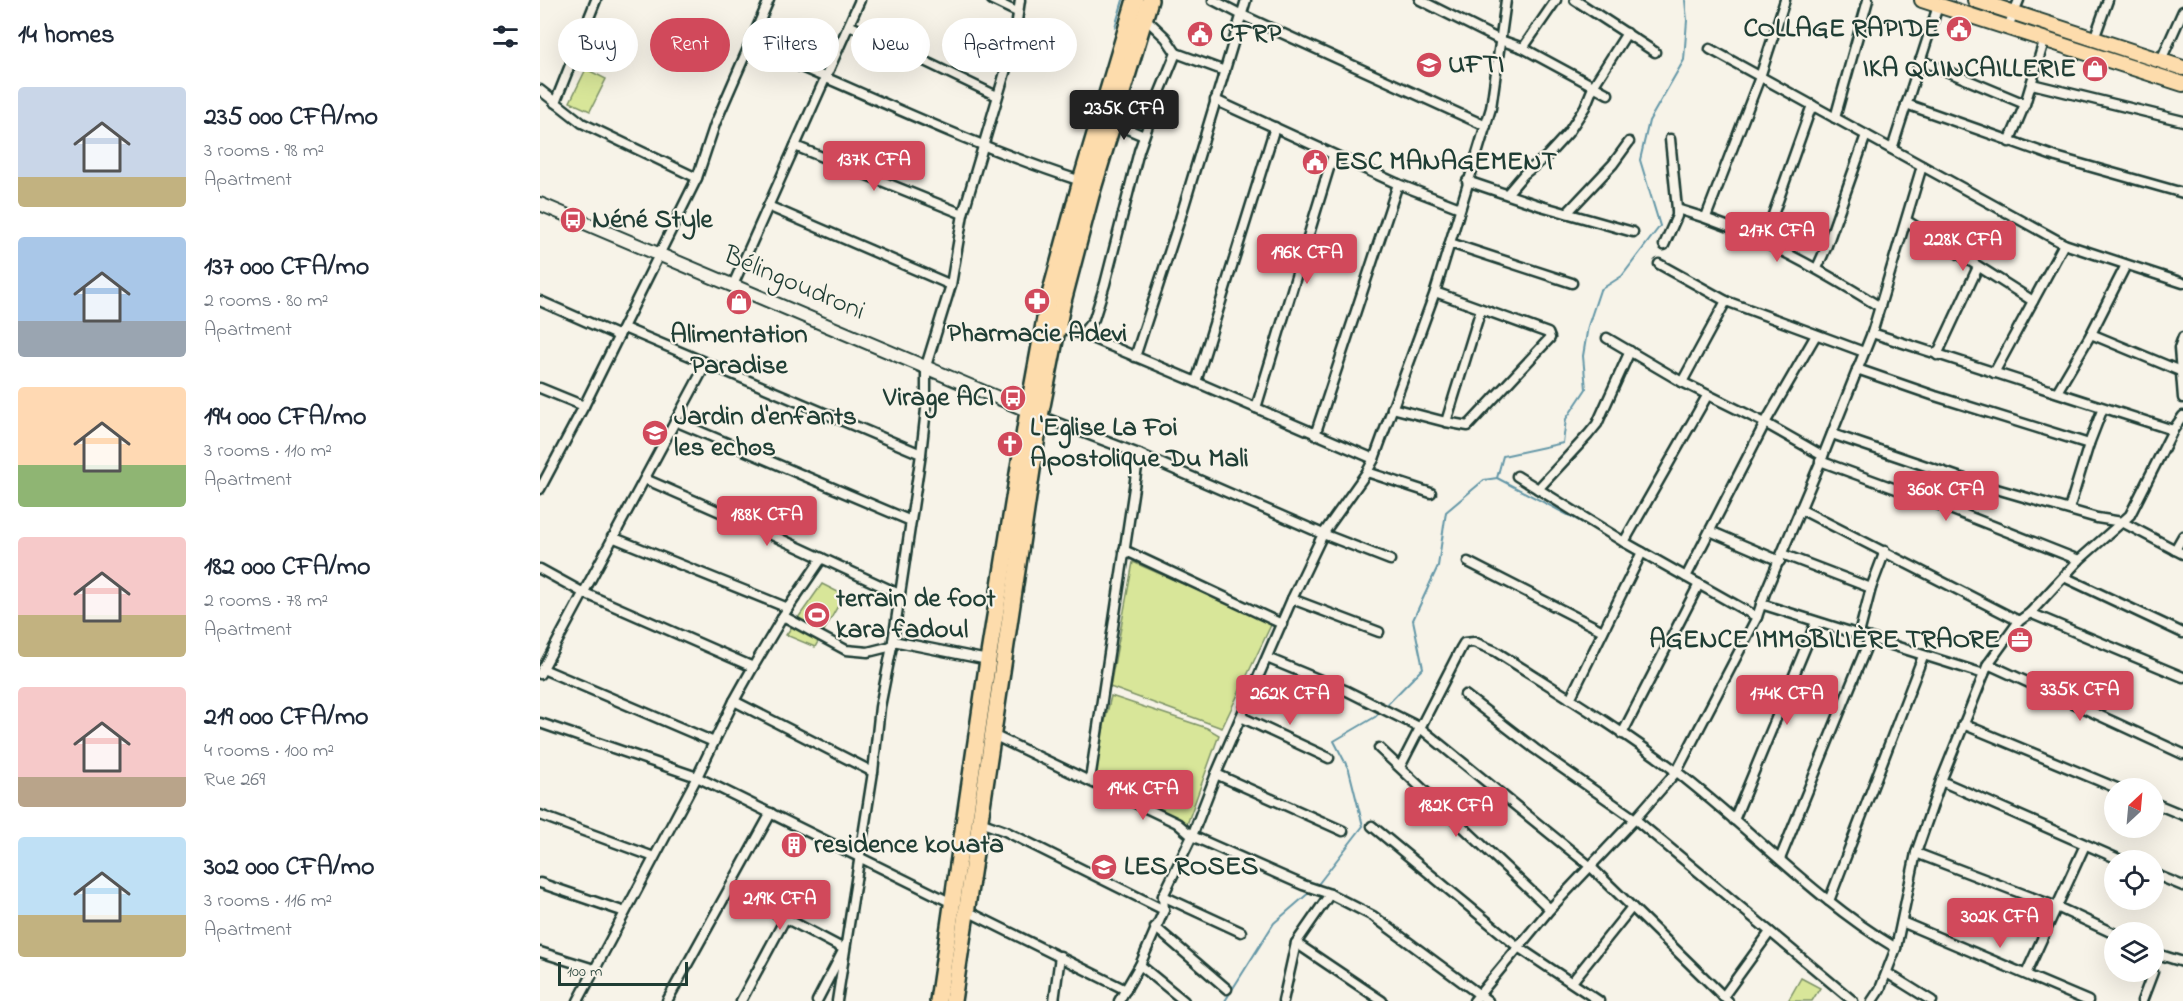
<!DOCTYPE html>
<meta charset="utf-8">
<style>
body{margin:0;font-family:"Indie Flower",sans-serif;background:#f6f6f7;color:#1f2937;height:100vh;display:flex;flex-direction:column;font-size:22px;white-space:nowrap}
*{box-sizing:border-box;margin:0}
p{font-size:20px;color:#747a83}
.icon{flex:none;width:33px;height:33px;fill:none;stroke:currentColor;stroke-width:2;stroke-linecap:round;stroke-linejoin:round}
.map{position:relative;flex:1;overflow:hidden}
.side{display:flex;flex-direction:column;background:#fff;width:540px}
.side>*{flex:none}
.banner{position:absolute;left:18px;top:18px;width:570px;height:54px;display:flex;gap:12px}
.needle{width:39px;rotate:26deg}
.controls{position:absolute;left:1564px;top:778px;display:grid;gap:12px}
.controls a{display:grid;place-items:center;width:60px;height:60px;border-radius:50%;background:#fff;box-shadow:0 6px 24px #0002;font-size:30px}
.scale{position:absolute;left:18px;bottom:15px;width:130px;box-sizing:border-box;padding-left:6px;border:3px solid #1f3d34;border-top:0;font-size:16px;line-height:21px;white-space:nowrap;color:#1f3d34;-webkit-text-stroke:4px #f7f3e8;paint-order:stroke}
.price{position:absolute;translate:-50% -51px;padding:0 14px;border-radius:6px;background:#d1495b;color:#fff;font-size:20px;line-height:39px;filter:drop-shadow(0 2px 3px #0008)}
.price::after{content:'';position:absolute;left:50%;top:36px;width:18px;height:14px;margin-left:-9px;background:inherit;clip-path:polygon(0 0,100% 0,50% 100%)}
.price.on{background:#222;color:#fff}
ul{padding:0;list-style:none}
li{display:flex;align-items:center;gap:18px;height:150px;padding:0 18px}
li span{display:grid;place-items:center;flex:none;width:168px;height:120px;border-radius:6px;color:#555}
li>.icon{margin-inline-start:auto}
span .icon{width:72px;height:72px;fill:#fffc;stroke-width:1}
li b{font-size:26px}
h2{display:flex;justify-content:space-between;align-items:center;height:72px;padding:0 18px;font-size:26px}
.chip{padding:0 21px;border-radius:27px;background:#fff;box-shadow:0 6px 24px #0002;font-size:21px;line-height:54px}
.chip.on{background:#d1495b;color:#fff}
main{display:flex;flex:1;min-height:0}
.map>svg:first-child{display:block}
.green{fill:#d8e699;stroke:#7c9266;stroke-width:1.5}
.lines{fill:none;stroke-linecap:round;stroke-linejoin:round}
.stream{stroke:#6497a7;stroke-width:2}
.street-casing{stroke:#1f3d34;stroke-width:13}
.secondary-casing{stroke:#1f3d34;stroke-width:16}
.primary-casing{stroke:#1f3d34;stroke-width:18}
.highway-casing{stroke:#1f3d34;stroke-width:20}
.street{stroke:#f7f3e8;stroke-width:8}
.secondary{stroke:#f7f3e8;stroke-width:12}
.primary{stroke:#fddcac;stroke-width:14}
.highway{stroke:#fddcac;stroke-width:15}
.labels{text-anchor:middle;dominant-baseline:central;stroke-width:4.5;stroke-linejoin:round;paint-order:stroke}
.poi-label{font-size:27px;font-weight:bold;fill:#1f3d34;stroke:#f7f3e8;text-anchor:start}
.street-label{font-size:27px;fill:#1f3d34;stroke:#f7f3e8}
</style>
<main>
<section class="side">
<h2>14 homes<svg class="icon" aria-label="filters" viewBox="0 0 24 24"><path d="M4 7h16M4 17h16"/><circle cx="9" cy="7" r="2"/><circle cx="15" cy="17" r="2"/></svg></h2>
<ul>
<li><span style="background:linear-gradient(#c9d6e8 75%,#c2b280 0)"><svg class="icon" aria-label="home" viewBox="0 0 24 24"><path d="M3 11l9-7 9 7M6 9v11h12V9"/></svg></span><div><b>235 000 CFA/mo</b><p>3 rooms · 98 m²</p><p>Apartment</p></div></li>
<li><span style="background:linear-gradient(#a9c7e8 70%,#9aa5b1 0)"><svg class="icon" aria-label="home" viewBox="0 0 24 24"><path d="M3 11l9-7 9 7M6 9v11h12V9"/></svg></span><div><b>137 000 CFA/mo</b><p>2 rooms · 80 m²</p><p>Apartment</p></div></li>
<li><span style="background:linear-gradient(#ffd9b3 65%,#8fb573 0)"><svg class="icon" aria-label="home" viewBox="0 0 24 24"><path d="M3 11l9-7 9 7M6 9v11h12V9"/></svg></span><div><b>194 000 CFA/mo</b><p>3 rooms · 110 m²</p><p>Apartment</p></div></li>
<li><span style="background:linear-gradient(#f6c9c9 65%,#c2b280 0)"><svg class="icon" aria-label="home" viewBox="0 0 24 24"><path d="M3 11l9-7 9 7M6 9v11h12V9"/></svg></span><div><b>182 000 CFA/mo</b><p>2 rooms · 78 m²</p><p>Apartment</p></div></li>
<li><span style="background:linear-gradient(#f6c9c9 75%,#b9a48a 0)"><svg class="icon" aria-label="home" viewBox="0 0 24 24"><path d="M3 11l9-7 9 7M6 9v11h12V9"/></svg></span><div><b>219 000 CFA/mo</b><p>4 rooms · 100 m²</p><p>Rue 269</p></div></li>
<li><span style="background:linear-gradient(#bfe0f5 65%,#c2b280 0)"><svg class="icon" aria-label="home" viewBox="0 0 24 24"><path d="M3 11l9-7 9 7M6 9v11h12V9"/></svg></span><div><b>302 000 CFA/mo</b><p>3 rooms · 116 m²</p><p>Apartment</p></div></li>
</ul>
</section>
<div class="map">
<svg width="1643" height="1001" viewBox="0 0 1643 1001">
<rect width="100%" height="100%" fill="#f7f3e8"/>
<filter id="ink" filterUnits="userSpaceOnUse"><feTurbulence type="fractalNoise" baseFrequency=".0167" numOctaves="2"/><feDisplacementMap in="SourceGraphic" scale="12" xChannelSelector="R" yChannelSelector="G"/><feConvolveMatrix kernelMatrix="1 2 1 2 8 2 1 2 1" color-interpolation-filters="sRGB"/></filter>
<g filter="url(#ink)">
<g class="green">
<polygon points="46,69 66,79 50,111 30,102"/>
<polygon points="593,562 732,623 682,728 570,687"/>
<polygon points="282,584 304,595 275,647 246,635"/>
<polygon points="571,696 667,728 679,735 645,830 553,773"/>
<polygon points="1261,978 1280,988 1272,1001 1248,1001"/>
</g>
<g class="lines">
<g class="stream">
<polyline points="575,27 583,0"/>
<polyline points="957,478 1049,526"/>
<polyline points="776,887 823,826 809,770 794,741 835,717 883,668 873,620 898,566 906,512 944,480 957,478 963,456 1023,443 1026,419 1046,389 1043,356 1048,326 1060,290 1082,276 1120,226 1100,160 1109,121 1144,60 1147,20 1145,0"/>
<polyline points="685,1001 734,923 771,891"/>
</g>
<defs>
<g id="street">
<polyline points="452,0 477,12"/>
<polyline points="673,0 702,15 946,126"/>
<polyline points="880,0 960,40 983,48 1068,94"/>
<polyline points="1035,0 1115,52"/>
<polyline points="309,25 457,96"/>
<polyline points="1468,27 1479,0"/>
<polyline points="1554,39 1568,0"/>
<path d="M210 45C320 91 427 144 541 181"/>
<polyline points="983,48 1016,0"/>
<polyline points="1170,49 1524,244 1643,283"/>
<polyline points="636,53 685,71"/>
<polyline points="1380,60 1485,104"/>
<polyline points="1621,60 1643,11"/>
<polyline points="1492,84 1643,121"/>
<polyline points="0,90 42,123 157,178"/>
<polyline points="675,100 858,184 920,208"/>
<polyline points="15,103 56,0"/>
<polyline points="1366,104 1516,157 1643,193"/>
<polyline points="1295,118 1328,0"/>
<polyline points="573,123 604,136"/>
<polyline points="1469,142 1485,104 1505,38"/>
<polyline points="255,146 423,214"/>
<polyline points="1352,149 1398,6"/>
<polyline points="927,181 1001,206 1093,232"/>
<polyline points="967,194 984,174 1007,156 1028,133 1045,107 1054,85 1087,33"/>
<polyline points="228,206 411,285"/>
<path d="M1137 209C1210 230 1276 267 1340 307"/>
<polyline points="1027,213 1073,164 1089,142"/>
<polyline points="1166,217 1220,77 1245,0"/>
<polyline points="1367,221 1493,301"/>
<polyline points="910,243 1032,283"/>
<polyline points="1223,243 1272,105"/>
<polyline points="1124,245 1137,216 1137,209 1130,139"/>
<polyline points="1119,264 1186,301 1324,352"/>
<polyline points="1277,268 1286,248 1326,135"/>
<polyline points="193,285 320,0"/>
<polyline points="0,301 79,336"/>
<polyline points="517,327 542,334 656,382 834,459 895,292 951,108 966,0"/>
<polyline points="84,328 381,454 353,641 340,707 333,772 297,1001"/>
<polyline points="1332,333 1633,430"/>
<polyline points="542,334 554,319 565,284 599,151 618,97 636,53 626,38 604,17"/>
<polyline points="1551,334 1640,371"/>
<polyline points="1643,337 1639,348 1643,398"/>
<polyline points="1067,338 1142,382 1225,423 1283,456"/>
<polyline points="1397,355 1438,267"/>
<polyline points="595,357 640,219 706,0"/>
<polyline points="1317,369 1395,396 1549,444"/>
<polyline points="1454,373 1524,244"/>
<polyline points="656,382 735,127"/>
<polyline points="1142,382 1186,301"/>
<polyline points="0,388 44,406"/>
<polyline points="1517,392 1551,334 1586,265"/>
<polyline points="716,408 793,155"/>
<polyline points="852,408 906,422 928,426 1010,338 1008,333 895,292"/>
<polyline points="500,416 599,454 783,534 850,560"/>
<polyline points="135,421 371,521"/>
<polyline points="906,422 941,309"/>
<polyline points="1292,434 1439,484 1557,518 1582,522 1643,554"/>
<polyline points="775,435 858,184"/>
<polyline points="381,454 386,409 386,366 411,285 423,214 474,42 480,0"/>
<polyline points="1280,461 1405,507 1539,560"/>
<polyline points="827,472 891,493"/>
<polyline points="977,476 1084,542 1217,617"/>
<polyline points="105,479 219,529 359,594"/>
<polyline points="0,489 44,406 157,178 175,124 229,0"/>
<polyline points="998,489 1048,435 1057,424 1090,351"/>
<polyline points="1260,509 1479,621"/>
<polyline points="1529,509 1549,444 1563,408"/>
<polyline points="1170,531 1240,561"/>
<polyline points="72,537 248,608"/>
<polyline points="1084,542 1167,396"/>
<polyline points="584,550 742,624"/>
<polyline points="1635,550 1643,536"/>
<polyline points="1242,554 1331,588"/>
<polyline points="928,562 1063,631"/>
<polyline points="0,569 42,592 213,667 194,701 157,777 38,1001"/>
<polyline points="1146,577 1225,423 1276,335"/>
<polyline points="1524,577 1643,633"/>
<polyline points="752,599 839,632"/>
<polyline points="1221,604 1444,674"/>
<polyline points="1490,613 1643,677"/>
<polyline points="243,616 306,650 328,652 352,646"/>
<polyline points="1319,634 1331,588 1345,551"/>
<polyline points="353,641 448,660"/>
<polyline points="727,658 807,691 879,727 1051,867 1188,1001"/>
<polyline points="1448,664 1643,754"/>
<polyline points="213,667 248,608 282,558"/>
<polyline points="3,669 174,742"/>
<polyline points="0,674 166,364"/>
<polyline points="925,695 995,749 1095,819 1313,1001"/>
<polyline points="1030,699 1102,552"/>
<polyline points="194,701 333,772"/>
<polyline points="701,717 789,758"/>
<polyline points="0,723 157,777 414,904"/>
<polyline points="1423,724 1579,789"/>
<polyline points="1082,734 1159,584"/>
<polyline points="453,735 637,823 652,836 763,885 790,894 833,916 948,1001"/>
<polyline points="839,748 1010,909"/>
<path d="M860 767 921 648 924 643 934 642 955 651C1016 690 1079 728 1137 772 1211 829 1275 900 1356 948"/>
<polyline points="676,774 803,831"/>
<polyline points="550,780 599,454"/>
<polyline points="1401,781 1583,861"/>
<polyline points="1614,803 1643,815"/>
<polyline points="0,815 114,857"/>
<polyline points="1194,820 1276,622"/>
<polyline points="440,822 465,831 624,910"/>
<polyline points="832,826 978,947 1059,1001"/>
<polyline points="1376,853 1517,907 1575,934"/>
<polyline points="1240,859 1330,638"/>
<polyline points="1614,874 1643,886"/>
<polyline points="0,883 85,912"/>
<polyline points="190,889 304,949 277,1001"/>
<polyline points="623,896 701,932"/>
<polyline points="1289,901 1383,656"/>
<polyline points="425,910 586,990"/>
<polyline points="1362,922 1548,1001"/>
<polyline points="615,927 687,989"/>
<polyline points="756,943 842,1001"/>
<polyline points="0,952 54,969"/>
<polyline points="1614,953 1643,962"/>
<polyline points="600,965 644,1001"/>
<polyline points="1347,973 1392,1001"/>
<polyline points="1486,974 1545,845"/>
<polyline points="1032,982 1092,907"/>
<polyline points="1183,997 1230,932"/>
<polyline points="127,1001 231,813"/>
<polyline points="201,1001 245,919"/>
<polyline points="514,1001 520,956"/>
<polyline points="579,1001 600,965 624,910 623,896 652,836 676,774 752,599 783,534 827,472 834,459"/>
<polyline points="743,1001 756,943 790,894"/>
<polyline points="934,1001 1010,909 1095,819 1137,771 1217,617 1225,593 1283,456 1332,333 1382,166"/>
<polyline points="1332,1001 1340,989 1356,948 1376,853 1401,781 1448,664 1479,621 1490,613 1539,560 1590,515 1633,430 1643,416"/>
<polyline points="1602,1001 1613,972"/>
</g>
<polyline id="secondary" points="0,204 496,414"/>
<g id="primary">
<polyline points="1382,0 1643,84"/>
<polyline points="1435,0 1643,68"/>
</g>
<g id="highway">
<polyline points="398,1001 448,660 488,411 508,302 541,181 595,0"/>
<polyline points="413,1001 500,416 522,305 551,195 610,0"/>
</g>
</defs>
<use href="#street" class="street-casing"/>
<use href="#secondary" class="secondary-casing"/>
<use href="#primary" class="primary-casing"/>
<use href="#highway" class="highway-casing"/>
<use href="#street" class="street"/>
<use href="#secondary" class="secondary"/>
<use href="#primary" class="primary"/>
<use href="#highway" class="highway"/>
</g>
</g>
<defs>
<symbol id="civic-disc" viewBox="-11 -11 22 22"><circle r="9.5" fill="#d1495b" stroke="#f7f3e8"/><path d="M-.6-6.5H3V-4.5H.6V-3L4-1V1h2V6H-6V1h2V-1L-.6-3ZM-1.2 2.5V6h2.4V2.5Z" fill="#fff"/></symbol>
<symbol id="school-disc" viewBox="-11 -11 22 22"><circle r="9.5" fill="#d1495b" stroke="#f7f3e8"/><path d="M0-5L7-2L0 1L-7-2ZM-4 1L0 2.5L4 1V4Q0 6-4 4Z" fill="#fff"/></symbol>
<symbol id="shop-disc" viewBox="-11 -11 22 22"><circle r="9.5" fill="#d1495b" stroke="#f7f3e8"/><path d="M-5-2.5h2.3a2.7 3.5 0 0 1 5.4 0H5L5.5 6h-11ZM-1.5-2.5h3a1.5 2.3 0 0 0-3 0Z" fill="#fff"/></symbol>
<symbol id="bus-disc" viewBox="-11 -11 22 22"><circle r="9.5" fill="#d1495b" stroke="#f7f3e8"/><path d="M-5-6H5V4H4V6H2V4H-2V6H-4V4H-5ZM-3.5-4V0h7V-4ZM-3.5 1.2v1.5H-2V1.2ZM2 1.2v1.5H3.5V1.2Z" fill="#fff"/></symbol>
<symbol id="pharmacy-disc" viewBox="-11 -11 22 22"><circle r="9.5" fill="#d1495b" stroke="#f7f3e8"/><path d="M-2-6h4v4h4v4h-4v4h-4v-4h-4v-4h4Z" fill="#fff"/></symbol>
<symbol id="church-disc" viewBox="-11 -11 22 22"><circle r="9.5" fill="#d1495b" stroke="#f7f3e8"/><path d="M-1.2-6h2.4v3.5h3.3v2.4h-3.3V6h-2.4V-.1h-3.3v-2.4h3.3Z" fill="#fff"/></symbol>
<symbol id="stadium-disc" viewBox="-11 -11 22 22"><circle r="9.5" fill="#d1495b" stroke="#f7f3e8"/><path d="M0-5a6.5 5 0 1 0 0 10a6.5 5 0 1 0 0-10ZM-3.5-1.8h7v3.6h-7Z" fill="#fff"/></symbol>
<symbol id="office-disc" viewBox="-11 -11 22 22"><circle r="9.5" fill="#d1495b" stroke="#f7f3e8"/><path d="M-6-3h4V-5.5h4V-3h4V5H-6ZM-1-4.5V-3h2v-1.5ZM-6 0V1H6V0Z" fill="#fff"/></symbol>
<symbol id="building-disc" viewBox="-11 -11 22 22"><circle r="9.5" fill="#d1495b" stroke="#f7f3e8"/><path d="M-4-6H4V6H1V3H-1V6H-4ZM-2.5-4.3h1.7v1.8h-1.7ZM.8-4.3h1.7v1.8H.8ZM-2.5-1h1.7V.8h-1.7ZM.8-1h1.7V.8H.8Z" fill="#fff"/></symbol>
</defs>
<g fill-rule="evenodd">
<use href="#civic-disc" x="1404" y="14" width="30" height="30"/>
<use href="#civic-disc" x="645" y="19" width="30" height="30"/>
<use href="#school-disc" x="874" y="50" width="30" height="30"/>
<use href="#shop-disc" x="1540" y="54" width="30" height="30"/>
<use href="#civic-disc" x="760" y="147" width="30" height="30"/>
<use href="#bus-disc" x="18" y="205" width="30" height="30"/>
<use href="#pharmacy-disc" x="482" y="286" width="30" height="30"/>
<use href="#shop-disc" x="184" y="287" width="30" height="30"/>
<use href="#bus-disc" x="458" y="383" width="30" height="30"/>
<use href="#school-disc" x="100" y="418" width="30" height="30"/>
<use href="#church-disc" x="455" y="429" width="30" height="30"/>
<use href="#stadium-disc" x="262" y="600" width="30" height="30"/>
<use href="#office-disc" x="1465" y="625" width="30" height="30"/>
<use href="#building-disc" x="239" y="830" width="30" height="30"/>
<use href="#school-disc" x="549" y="852" width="30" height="30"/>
</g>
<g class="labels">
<g class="poi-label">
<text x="1400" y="29" text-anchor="end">COLLAGE RAPIDE</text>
<text x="680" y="34">CFRP</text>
<text x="908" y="65">UFTI</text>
<text x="1536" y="69" text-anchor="end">IKA QUINCAILLERIE</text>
<text x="794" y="162">ESC MANAGEMENT</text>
<text x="52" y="220">Néné Style</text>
<text x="497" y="334" text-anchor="middle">Pharmacie Adevi</text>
<text x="199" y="335" text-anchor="middle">Alimentation<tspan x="199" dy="31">Paradise</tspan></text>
<text x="454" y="398" text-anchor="end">Virage ACI</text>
<text x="134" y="417">Jardin d'enfants<tspan x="134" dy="31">les echos</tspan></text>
<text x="490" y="428">L'Eglise La Foi<tspan x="490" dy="31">Apostolique Du Mali</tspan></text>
<text x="296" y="599">terrain de foot<tspan x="296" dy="31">kara fadoul</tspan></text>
<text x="1460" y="640" text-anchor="end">AGENCE IMMOBILIÈRE TRAORE</text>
<text x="274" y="845">residence kouata</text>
<text x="584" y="867">LES ROSES</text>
</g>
<g class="street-label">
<text transform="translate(254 284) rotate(23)">Bélingoudroni</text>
</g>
</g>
</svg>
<div class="controls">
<a><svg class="needle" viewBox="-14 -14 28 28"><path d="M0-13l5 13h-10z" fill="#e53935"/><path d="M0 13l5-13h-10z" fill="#747a83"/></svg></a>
<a><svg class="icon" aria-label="locate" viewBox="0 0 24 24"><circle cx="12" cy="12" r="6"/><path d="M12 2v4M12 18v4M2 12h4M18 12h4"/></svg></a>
<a><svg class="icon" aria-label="layers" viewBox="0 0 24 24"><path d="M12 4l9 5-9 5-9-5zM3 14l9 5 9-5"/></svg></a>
</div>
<div class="scale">100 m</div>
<b class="price on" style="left:584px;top:141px">235K CFA</b>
<b class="price" style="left:334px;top:192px">137K CFA</b>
<b class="price" style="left:1237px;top:263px">217K CFA</b>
<b class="price" style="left:1423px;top:272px">228K CFA</b>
<b class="price" style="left:767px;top:285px">196K CFA</b>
<b class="price" style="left:1406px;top:522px">360K CFA</b>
<b class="price" style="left:227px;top:547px">188K CFA</b>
<b class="price" style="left:1540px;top:722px">335K CFA</b>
<b class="price" style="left:750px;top:726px">262K CFA</b>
<b class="price" style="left:1247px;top:726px">174K CFA</b>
<b class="price" style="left:603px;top:821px">194K CFA</b>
<b class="price" style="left:916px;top:838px">182K CFA</b>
<b class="price" style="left:240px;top:931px">219K CFA</b>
<b class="price" style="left:1460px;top:949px">302K CFA</b>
<div class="banner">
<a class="chip">Buy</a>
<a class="chip on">Rent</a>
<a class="chip">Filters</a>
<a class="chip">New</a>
<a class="chip">Apartment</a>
</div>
</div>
</main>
